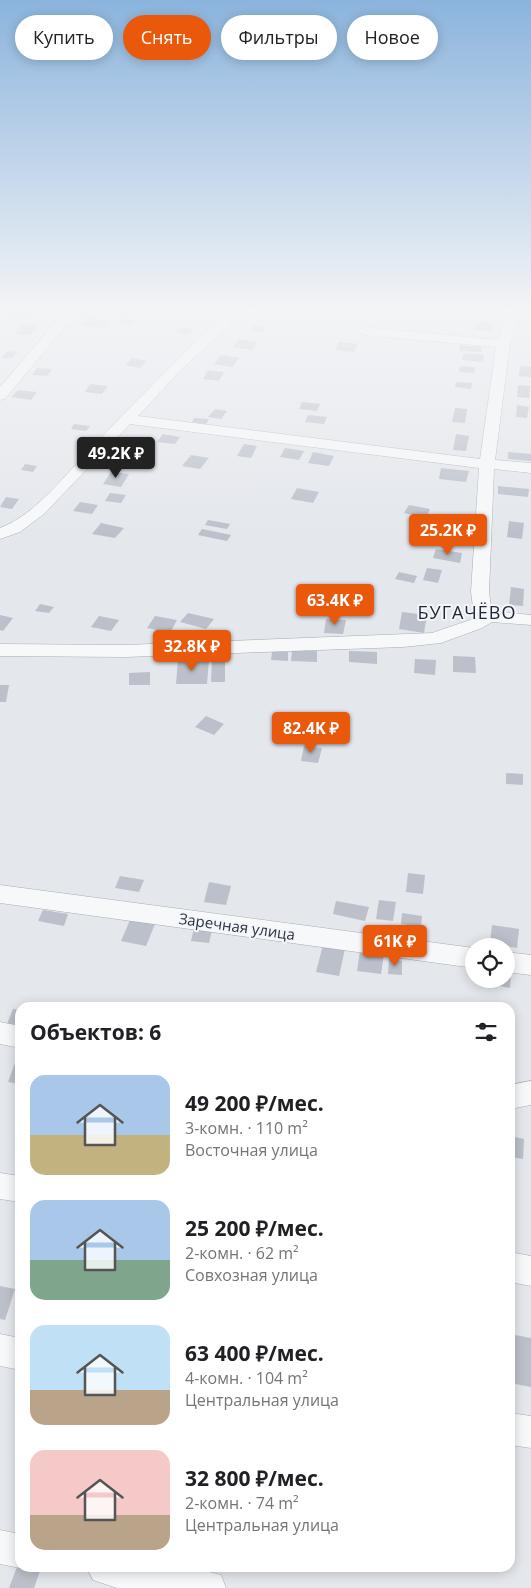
<!DOCTYPE html>
<html lang="ru">
<meta charset="utf-8">
<style>
body{margin:0;font-family:"Open Sans",sans-serif;background:#f2f2f2;color:#202124;height:100vh;display:flex;flex-direction:column;font-size:19px;white-space:nowrap}
*{box-sizing:border-box;margin:0}
p{font-size:16px;color:#757577}
.icon{flex:none;width:28px;height:28px;fill:none;stroke:currentColor;stroke-width:2;stroke-linecap:round;stroke-linejoin:round}
.map{position:relative;flex:1;overflow:hidden}
.side{position:absolute;left:15px;top:1002px;width:500px;height:570px;display:flex;flex-direction:column;background:#fff;border-radius:15px;box-shadow:0 2px 12px #0003}
.side>*{flex:none}
.hud{position:absolute;left:15px;top:15px;width:501px;height:45px;display:flex;gap:10px}
.buttons{position:absolute;left:465px;top:938px;display:grid;gap:10px}
.buttons a{display:grid;place-items:center;width:50px;height:50px;border-radius:50%;background:#fff;box-shadow:0 2px 12px #0003;font-size:25px}
.price{position:absolute;translate:-50% -42px;padding:0 11px;border-radius:5px;background:#ea580c;color:#fff;font-size:16px;line-height:32px;filter:drop-shadow(0 1px 2px #0008)}
.price::after{content:'';position:absolute;left:50%;top:30px;width:15px;height:11px;margin-left:-8px;background:inherit;clip-path:polygon(0 0,100% 0,50% 100%)}
.price.selected{background:#222;color:#fff}
ul{padding:0;list-style:none}
li{display:flex;align-items:center;gap:15px;height:125px;padding:0 15px}
li span{display:grid;place-items:center;flex:none;width:140px;height:100px;border-radius:15px;color:#555}
li>.icon{margin-inline-start:auto}
span .icon{width:60px;height:60px;fill:#fffc;stroke-width:1}
li b{font-size:21px}
h2{display:flex;justify-content:space-between;align-items:center;height:60px;padding:0 15px;font-size:21px}
.tag{padding:0 18px;border-radius:22px;background:#fff;box-shadow:0 2px 12px #0003;font-size:18px;line-height:45px}
.tag.selected{background:#ea580c;color:#fff}
.map>svg:first-child{display:block}
.building{fill:#bbc0ca}
.lines{fill:none;stroke-linecap:round;stroke-linejoin:round}
.minor-casing{stroke:#a9aeb7;stroke-width:1}
.minor{fill:#f7f8fa;fill-rule:evenodd}
.labels{text-anchor:middle;dominant-baseline:central;stroke-width:4;stroke-linejoin:round;paint-order:stroke}
.street-label{font-size:15px;fill:#2b3445;stroke:#f4f6f9}
.quarter-label{font-size:18px;letter-spacing:1px;fill:#1d2536;stroke:#f4f6f9}
</style>
<div class="map">
<svg width="531" height="1588" viewBox="0 0 531 1588">
<rect width="100%" height="100%" fill="#e4e7ec"/>
<g class="building">
<polygon points="12,311 19,311 29,312 23,318 7,317"/>
<polygon points="86,318 112,321 107,328 80,325"/>
<polygon points="123,319 136,320 132,325 119,324"/>
<polygon points="478,321 494,323 491,332 474,329"/>
<polygon points="23,323 39,325 31,335 14,334"/>
<polygon points="253,325 266,327 263,332 249,331"/>
<polygon points="181,327 194,330 188,335 175,332"/>
<polygon points="239,339 257,342 252,350 233,347"/>
<polygon points="339,342 358,344 354,352 335,350"/>
<polygon points="460,345 482,347 481,352 459,351"/>
<polygon points="7,351 17,352 12,358 2,358"/>
<polygon points="463,353 484,355 483,362 462,360"/>
<polygon points="221,355 239,358 232,367 214,364"/>
<polygon points="132,358 147,361 140,368 125,365"/>
<polygon points="460,366 475,367 474,373 459,372"/>
<polygon points="520,366 531,367 531,377 519,376"/>
<polygon points="37,368 52,369 47,376 32,375"/>
<polygon points="208,370 224,372 219,381 203,379"/>
<polygon points="456,382 472,383 471,389 455,387"/>
<polygon points="90,384 108,386 102,394 85,392"/>
<polygon points="518,385 530,386 529,398 517,397"/>
<polygon points="18,390 37,392 31,400 11,397"/>
<polygon points="302,402 320,404 317,411 299,409"/>
<polygon points="517,405 529,407 527,418 516,417"/>
<polygon points="455,408 467,409 465,423 452,422"/>
<polygon points="215,409 227,411 221,419 208,417"/>
<polygon points="308,415 327,417 324,424 305,422"/>
<polygon points="194,418 209,419 206,424 192,422"/>
<polygon points="74,424 90,426 86,431 71,429"/>
<polygon points="163,434 180,437 175,444 157,442"/>
<polygon points="456,434 469,436 466,451 453,450"/>
<polygon points="244,444 257,446 251,458 237,456"/>
<polygon points="285,448 304,451 299,460 280,457"/>
<polygon points="313,452 334,456 329,466 308,463"/>
<polygon points="508,452 531,454 531,461 508,459"/>
<polygon points="191,455 209,458 200,469 182,466"/>
<polygon points="25,464 37,466 33,472 21,470"/>
<polygon points="441,468 469,471 466,482 439,479"/>
<polygon points="111,472 129,474 121,487 103,484"/>
<polygon points="498,486 529,489 528,497 498,494"/>
<polygon points="297,488 319,492 313,503 291,499"/>
<polygon points="110,493 126,495 121,503 105,501"/>
<polygon points="6,497 19,499 12,509 0,507"/>
<polygon points="80,502 98,505 92,514 73,511"/>
<polygon points="409,505 430,509 426,518 404,513"/>
<polygon points="439,515 454,518 450,526 435,523"/>
<polygon points="208,520 230,524 227,529 205,525"/>
<polygon points="509,521 524,523 522,539 507,537"/>
<polygon points="101,523 124,528 115,538 92,534"/>
<polygon points="202,529 231,535 227,541 198,535"/>
<polygon points="436,549 462,553 460,563 433,558"/>
<polygon points="427,568 442,570 438,583 423,580"/>
<polygon points="399,572 417,576 414,583 395,579"/>
<polygon points="511,587 524,589 523,606 509,605"/>
<polygon points="40,604 54,607 49,613 35,611"/>
<polygon points="402,612 427,615 424,633 399,629"/>
<polygon points="188,613 214,619 206,629 180,622"/>
<polygon points="0,615 13,618 3,631 0,630"/>
<polygon points="99,616 119,620 111,631 91,627"/>
<polygon points="155,616 177,620 170,633 147,628"/>
<polygon points="326,619 346,620 343,634 324,633"/>
<polygon points="292,651 317,651 317,662 291,661"/>
<polygon points="349,651 377,652 377,664 349,662"/>
<polygon points="272,652 288,652 288,661 271,660"/>
<polygon points="453,656 475,657 476,673 453,672"/>
<polygon points="212,658 225,658 225,682 211,682"/>
<polygon points="415,659 436,660 435,675 414,673"/>
<polygon points="178,660 209,660 207,684 176,684"/>
<polygon points="150,672 150,685 129,685 129,673"/>
<polygon points="0,685 9,685 6,702 0,702"/>
<polygon points="206,716 224,724 214,735 195,727"/>
<polygon points="304,746 322,748 318,763 301,761"/>
<polygon points="506,773 523,774 523,785 506,784"/>
<polygon points="408,873 425,875 423,894 406,892"/>
<polygon points="120,876 144,880 139,892 115,888"/>
<polygon points="209,882 231,886 226,905 204,902"/>
<polygon points="379,900 396,902 393,921 376,919"/>
<polygon points="336,901 369,907 365,921 333,914"/>
<polygon points="43,910 68,914 64,926 38,921"/>
<polygon points="402,913 422,916 421,927 401,924"/>
<polygon points="130,920 155,924 146,946 121,941"/>
<polygon points="492,925 519,929 517,948 490,943"/>
<polygon points="194,928 212,930 209,943 191,941"/>
<polygon points="323,945 345,949 339,976 316,972"/>
<polygon points="360,951 384,954 381,974 357,971"/>
<polygon points="389,959 402,961 402,975 388,974"/>
<polygon points="506,976 511,976 510,988 490,984 491,979 506,979"/>
<polygon points="116,1003 137,1006 137,1008 115,1008"/>
<polygon points="13,1009 20,1010 20,1026 7,1024"/>
<polygon points="18,1055 20,1055 20,1084 8,1082"/>
<polygon points="510,1136 524,1139 523,1159 510,1157"/>
<polygon points="0,1286 15,1289 5,1320 0,1319"/>
<polygon points="510,1334 531,1338 531,1387 510,1383"/>
<polygon points="20,1559 20,1568 41,1568 34,1588 9,1588"/>
</g>
<g class="lines">
<defs>
<g id="minor">
<polygon points="65,311 78,311 5,399 0,400 0,387"/>
<path d="M126 311H178L221 315 223 311H235L227 327 181 370 138 416 480 459 496 347 364 335 358 331 364 327 498 340 508 311H520L510 344 495 460 531 463V473L494 469 489 592 491 607 494 611 531 615V625L492 622 482 628 441 643 403 647 125 657 0 656V644L125 645 432 633 470 620 478 615 473 607 471 592 479 468 130 424 44 514 20 532 0 539V528C37 514 68 471 96 443 135 402 175 361 217 322L132 315Z"/>
<polygon points="0,885 474,948 474,968 0,903"/>
<polygon points="506,952 531,955 531,975 506,972"/>
<polygon points="0,1022 20,1026 20,1048 0,1044"/>
<polygon points="531,1081 531,1105 510,1109 510,1085"/>
<polygon points="0,1173 20,1176 20,1202 0,1199"/>
<polygon points="510,1252 531,1256 531,1286 510,1282"/>
<polygon points="0,1334 20,1338 20,1370 0,1366"/>
<polygon points="510,1413 531,1416 531,1448 510,1445"/>
<polygon points="0,1530 20,1534 20,1568 22,1568 20,1568 0,1564"/>
<polygon points="87,1568 194,1568 221,1575 226,1588 117,1588 93,1580"/>
</g>
</defs>
<use href="#minor" class="minor-casing"/>
<use href="#minor" class="minor"/>
</g>
<linearGradient id="sky" x2="0" y2="1"><stop stop-color="#8bb4dd"/><stop offset="0.58" stop-color="#f3f4f6"/><stop offset="1" stop-color="#f3f4f6" stop-opacity="0"/></linearGradient>
<rect width="531" height="534" fill="url(#sky)"/>
<g class="labels">
<g class="street-label">
<text transform="translate(237 926) rotate(8)">Заречная улица</text>
</g>
<g class="quarter-label">
<text x="467" y="612">БУГАЧЁВО</text>
</g>
</g>
</svg>
<div class="buttons">
<a><svg class="icon" aria-label="locate" viewBox="0 0 24 24"><circle cx="12" cy="12" r="6"/><path d="M12 2v4M12 18v4M2 12h4M18 12h4"/></svg></a>
</div>
<b class="price selected" style="left:116px;top:479px">49.2K ₽</b>
<b class="price" style="left:448px;top:556px">25.2K ₽</b>
<b class="price" style="left:335px;top:626px">63.4K ₽</b>
<b class="price" style="left:192px;top:672px">32.8K ₽</b>
<b class="price" style="left:311px;top:754px">82.4K ₽</b>
<b class="price" style="left:395px;top:967px">61K ₽</b>
<div class="hud">
<a class="tag">Купить</a>
<a class="tag selected">Снять</a>
<a class="tag">Фильтры</a>
<a class="tag">Новое</a>
</div>
<section class="side">
<h2>Объектов: 6<svg class="icon" aria-label="filters" viewBox="0 0 24 24"><path d="M4 7h16M4 17h16"/><circle cx="9" cy="7" r="2"/><circle cx="15" cy="17" r="2"/></svg></h2>
<ul>
<li><span style="background:linear-gradient(#a9c7e8 60%,#c2b280 0)"><svg class="icon" aria-label="home" viewBox="0 0 24 24"><path d="M3 11l9-7 9 7M6 9v11h12V9"/></svg></span><div><b>49 200 ₽/мес.</b><p>3-комн. · 110 m²</p><p>Восточная улица</p></div></li>
<li><span style="background:linear-gradient(#a9c7e8 60%,#7fa58c 0)"><svg class="icon" aria-label="home" viewBox="0 0 24 24"><path d="M3 11l9-7 9 7M6 9v11h12V9"/></svg></span><div><b>25 200 ₽/мес.</b><p>2-комн. · 62 m²</p><p>Совхозная улица</p></div></li>
<li><span style="background:linear-gradient(#bfe0f5 65%,#b9a48a 0)"><svg class="icon" aria-label="home" viewBox="0 0 24 24"><path d="M3 11l9-7 9 7M6 9v11h12V9"/></svg></span><div><b>63 400 ₽/мес.</b><p>4-комн. · 104 m²</p><p>Центральная улица</p></div></li>
<li><span style="background:linear-gradient(#f6c9c9 65%,#b9a48a 0)"><svg class="icon" aria-label="home" viewBox="0 0 24 24"><path d="M3 11l9-7 9 7M6 9v11h12V9"/></svg></span><div><b>32 800 ₽/мес.</b><p>2-комн. · 74 m²</p><p>Центральная улица</p></div></li>
</ul>
</section>
</div>
